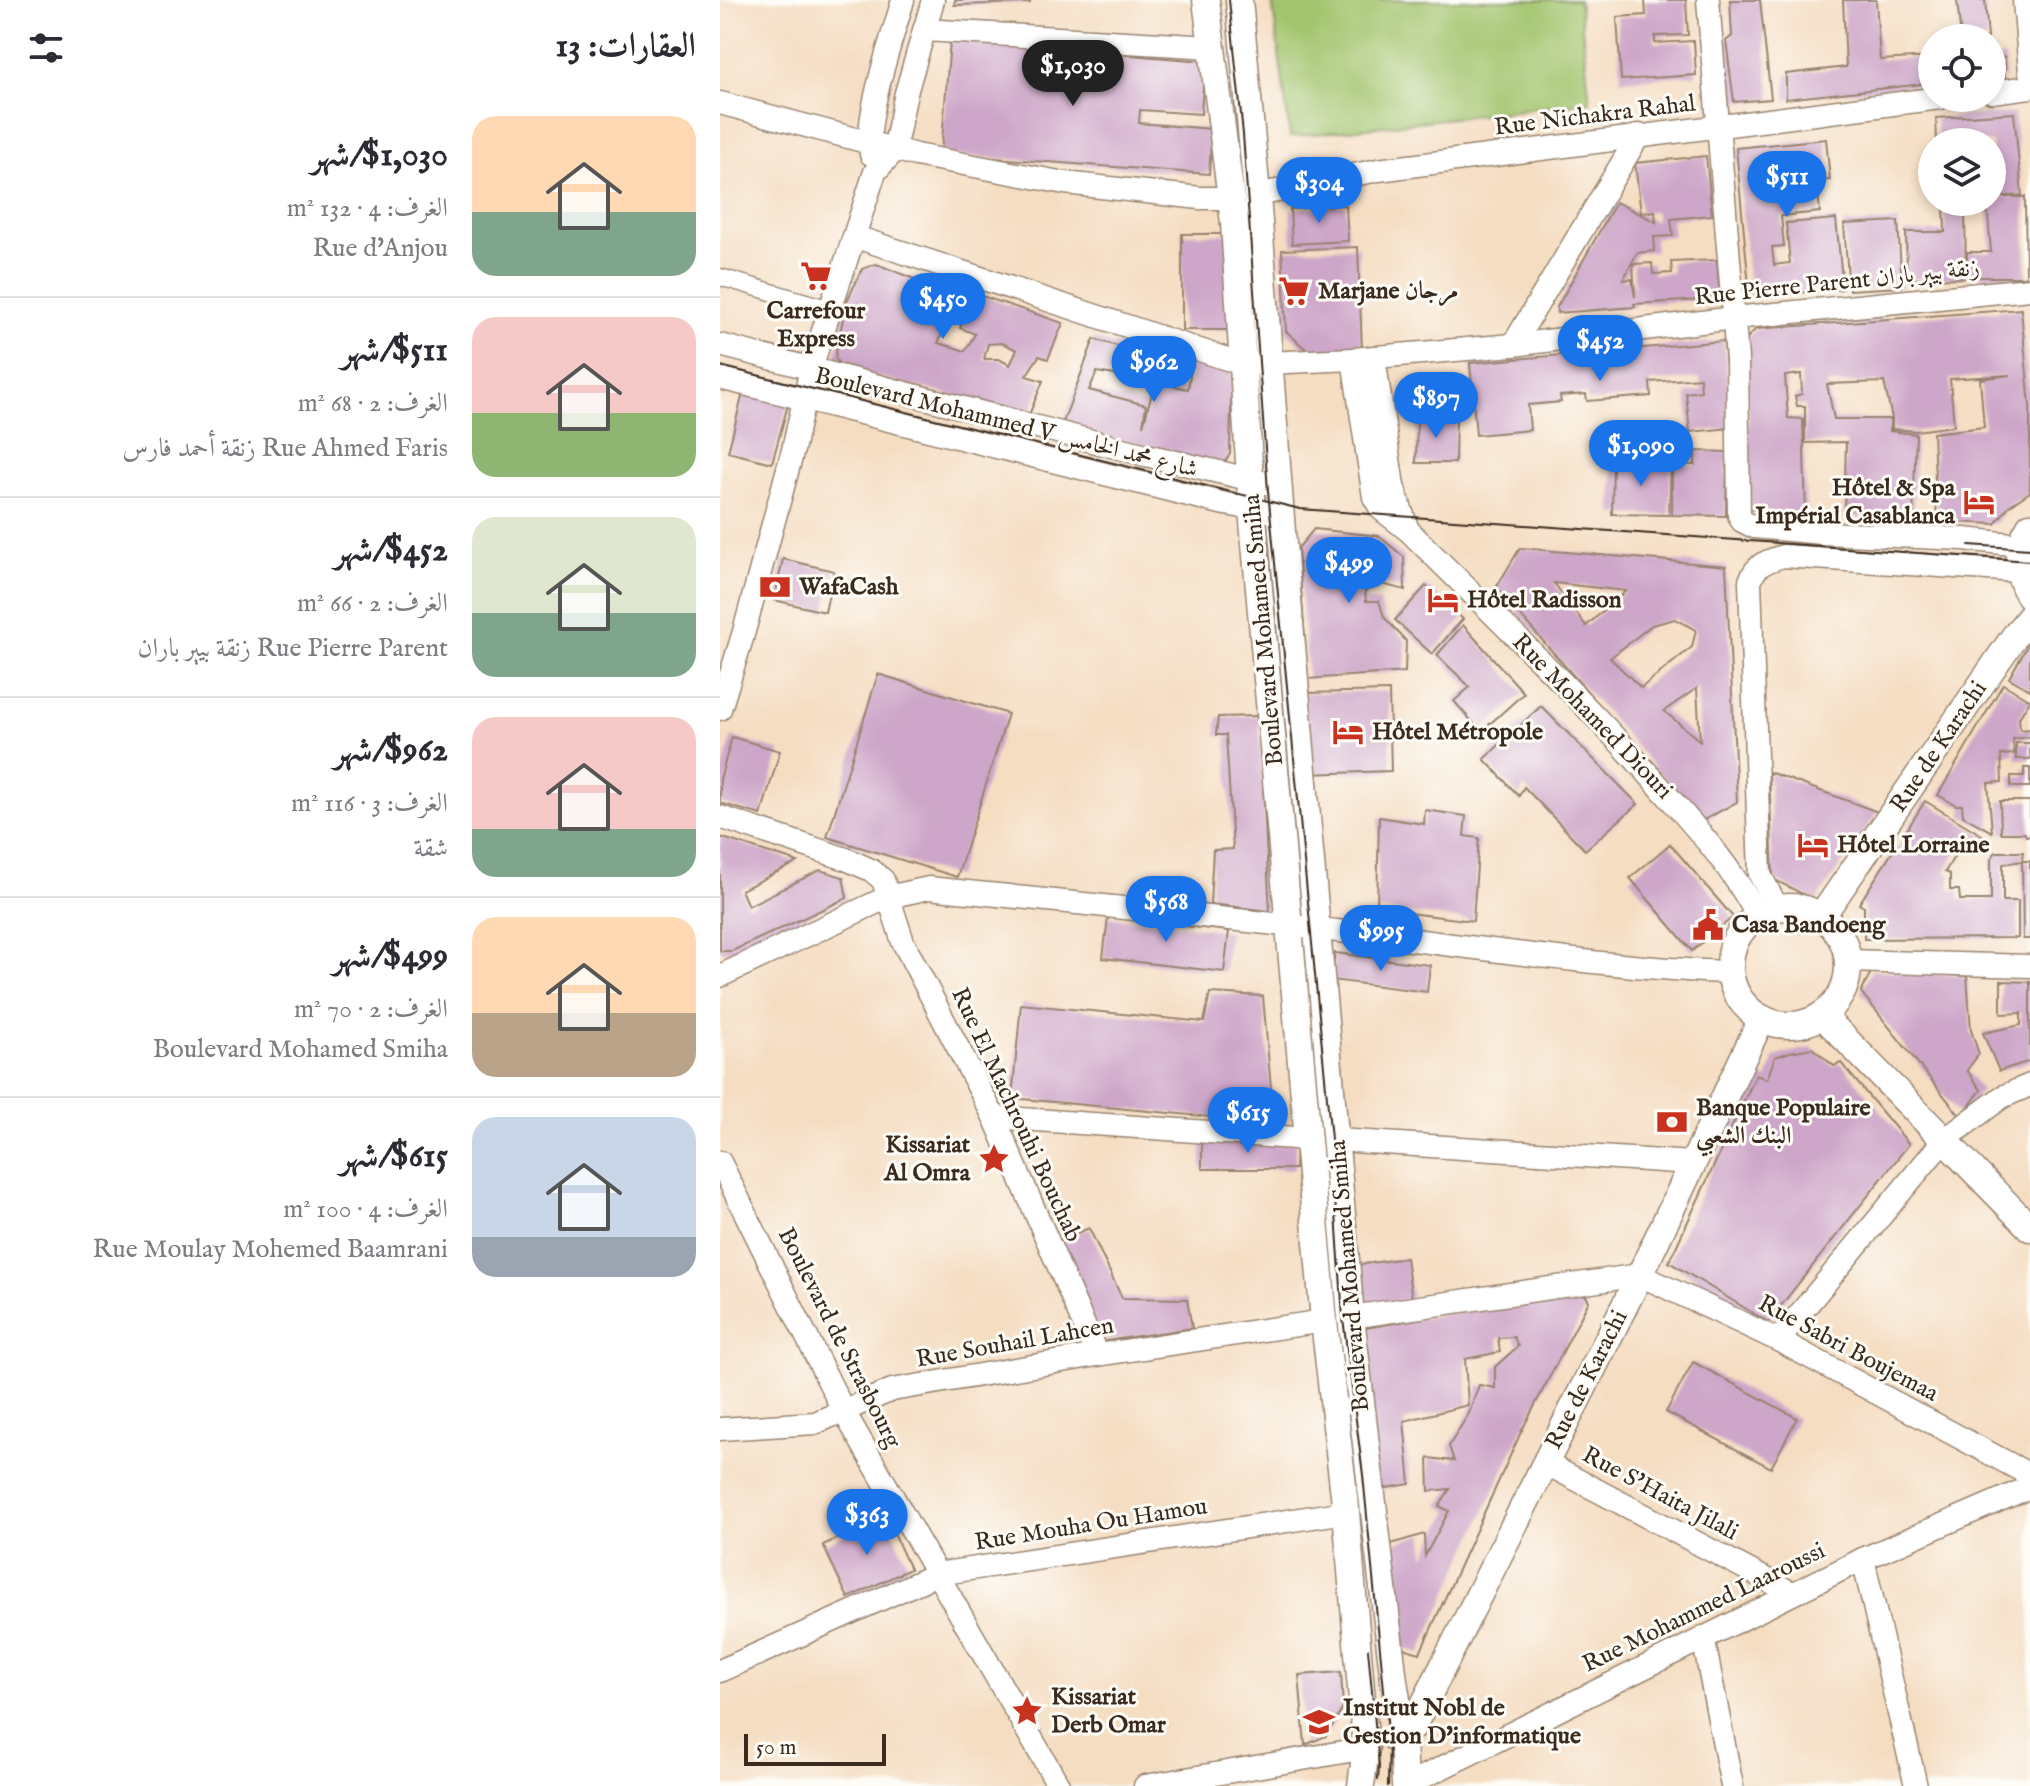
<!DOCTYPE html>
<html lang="ar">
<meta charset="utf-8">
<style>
body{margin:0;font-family:"IM FELL English",Amiri,serif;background:#f2f2f3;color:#2b2b33;direction:rtl;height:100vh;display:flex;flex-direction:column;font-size:30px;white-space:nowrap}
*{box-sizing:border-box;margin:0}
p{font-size:26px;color:#7c7c81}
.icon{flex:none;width:44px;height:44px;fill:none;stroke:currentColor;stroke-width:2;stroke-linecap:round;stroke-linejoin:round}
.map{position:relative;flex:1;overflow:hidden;direction:ltr}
.panel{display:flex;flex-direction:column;background:#fff;width:720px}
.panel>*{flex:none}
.tools{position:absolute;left:1198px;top:24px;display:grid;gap:16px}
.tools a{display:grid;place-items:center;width:88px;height:88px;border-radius:50%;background:#fff;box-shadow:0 4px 12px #0003;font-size:40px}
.scale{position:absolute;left:24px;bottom:20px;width:142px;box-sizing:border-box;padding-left:8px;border:4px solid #3b2a1e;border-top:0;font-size:22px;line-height:28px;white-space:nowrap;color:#3b2a1e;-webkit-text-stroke:6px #fdfcf7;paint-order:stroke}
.price{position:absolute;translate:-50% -68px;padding:0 18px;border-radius:28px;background:#1a73e8;color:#fff;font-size:26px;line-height:52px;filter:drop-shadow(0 2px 4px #0008)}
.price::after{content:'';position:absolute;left:50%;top:48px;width:24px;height:18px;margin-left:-12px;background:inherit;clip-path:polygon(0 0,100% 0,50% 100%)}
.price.active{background:#222;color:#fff}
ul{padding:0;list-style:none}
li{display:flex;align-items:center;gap:24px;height:200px;padding:0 24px}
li+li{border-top:2px solid #e1e1e2}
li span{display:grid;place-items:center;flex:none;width:224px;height:160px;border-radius:24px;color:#555}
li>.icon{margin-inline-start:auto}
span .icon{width:96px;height:96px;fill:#fffc;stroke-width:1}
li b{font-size:34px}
h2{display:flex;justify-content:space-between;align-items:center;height:96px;padding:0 24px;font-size:34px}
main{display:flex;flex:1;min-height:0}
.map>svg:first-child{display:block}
.green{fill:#a2c46d;stroke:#6e7746;stroke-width:2}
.building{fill:#cea6c9;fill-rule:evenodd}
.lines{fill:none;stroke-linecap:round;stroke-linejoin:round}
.pedestrian-casing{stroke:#988470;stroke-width:19}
.minor-casing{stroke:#988470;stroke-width:25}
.tertiary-casing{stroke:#988470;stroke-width:29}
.pedestrian{stroke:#fff;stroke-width:16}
.minor{stroke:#fff;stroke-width:22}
.tertiary{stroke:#fff;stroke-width:26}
.tram{stroke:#3b2a1e;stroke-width:2}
.labels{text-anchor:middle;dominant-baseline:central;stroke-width:6;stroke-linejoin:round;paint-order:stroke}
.street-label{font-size:24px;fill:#3b2a1e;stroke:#fdfcf7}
.poi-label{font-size:24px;font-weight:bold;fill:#3b2a1e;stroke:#fdfcf7;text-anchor:start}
</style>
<main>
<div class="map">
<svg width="1310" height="1786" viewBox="0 0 1310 1786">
<rect width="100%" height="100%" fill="#fdfcf7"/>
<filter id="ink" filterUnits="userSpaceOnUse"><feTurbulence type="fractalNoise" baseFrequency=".0125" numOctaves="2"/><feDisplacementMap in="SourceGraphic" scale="16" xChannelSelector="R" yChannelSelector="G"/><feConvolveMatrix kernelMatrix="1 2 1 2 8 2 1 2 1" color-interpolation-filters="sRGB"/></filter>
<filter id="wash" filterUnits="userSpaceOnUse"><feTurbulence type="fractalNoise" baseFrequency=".006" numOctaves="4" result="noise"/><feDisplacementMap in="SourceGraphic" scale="32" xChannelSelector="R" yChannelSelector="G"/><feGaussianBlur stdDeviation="1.8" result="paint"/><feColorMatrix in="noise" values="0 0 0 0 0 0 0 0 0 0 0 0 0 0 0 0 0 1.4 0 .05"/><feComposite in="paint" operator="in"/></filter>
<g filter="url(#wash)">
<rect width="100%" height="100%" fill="#f5ddc2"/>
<polygon class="green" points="552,0 859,0 870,102 570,137"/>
<g id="blocks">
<g class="building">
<polygon points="235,0 310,0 310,3 234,5"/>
<polygon points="925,0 966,0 968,35 935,36 935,43 974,41 976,75 901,80 897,17 926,15"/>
<polygon points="1010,0 1040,0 1051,99 1014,102 1006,41 1012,36"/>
<polygon points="1123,0 1156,0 1160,60 1212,57 1212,83 1066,99 1066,74 1126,67"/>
<polygon points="1237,0 1265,0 1268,38 1241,38"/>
<polygon points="230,41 485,61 481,114 420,110 419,123 492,129 489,174 221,154"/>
<polygon points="1285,57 1285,77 1272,78 1272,58"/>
<polygon points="1294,113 1302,195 1277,197 1305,197 1306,277 1247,277 1247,252 1271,252 1267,202 1272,202 1272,142 1217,142 1216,118"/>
<polygon points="1106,139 1110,180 1097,181 1100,212 1061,216 1064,246 1052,247 1054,265 1070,263 1066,223 1116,219 1123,289 1030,297 1016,148"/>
<polygon points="986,156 992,215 951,219 953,236 934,237 935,251 917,253 903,280 912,279 915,297 913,264 932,263 933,274 952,273 951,262 997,260 1000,299 914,304 915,307 837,313 837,307 896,202 936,222 935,211 921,213 915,163"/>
<polygon points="1224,203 1245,203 1246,278 1187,279 1186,232 1225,232"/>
<polygon points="626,205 628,241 572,244 570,209"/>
<polygon points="1178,221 1182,287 1129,290 1124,224"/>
<rect x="462" y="234" width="50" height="96"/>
<polygon points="638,247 642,351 590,353 566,331 562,250"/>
<path d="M156 264 238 296 218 343 233 347 245 351 255 334 240 328 253 293 343 323 328 359 319 356 306 376 323 381 309 415 122 368 115 358 126 303 142 269ZM282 343 297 350 290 365 279 359H264L268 344Z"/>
<polygon points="1301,309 1310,407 1310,492 1289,506 1275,524 1217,521 1213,433 1264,427 1260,379 1290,375 1230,379 1234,426 1196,431 1172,429 1172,418 1164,382 1107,384 1114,419 1170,419 1170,431 1196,434 1193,519 1124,516 1126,442 1085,443 1085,406 1077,406 1075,396 1082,394 1081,374 1065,376 1068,418 1083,419 1086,515 1030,509 1027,338 1036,329"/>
<path d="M374 339 440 359 435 382 468 389 473 356 512 366 510 454 501 467 342 425ZM377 372 435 382 423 426 426 405 369 390Z"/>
<polygon points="1004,341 1011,428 970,432 966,393 981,391 980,378 930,382 931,396 867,401 866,394 840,396 841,402 808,405 810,430 756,435 750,363"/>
<polygon points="24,389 69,401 52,463 8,452"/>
<polygon points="697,418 736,418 735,463 696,463"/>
<polygon points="975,451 1007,452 1006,516 952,515 952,464 975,465"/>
<polygon points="893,462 951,463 949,515 892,514"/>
<polygon points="594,529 659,536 684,557 685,590 654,582 645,591 646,601 659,601 664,617 686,641 685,672 588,679 578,548"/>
<path d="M800 548 1006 566 1017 802 982 821 776 588ZM834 583 906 591 866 626ZM955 619 976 630 972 647 921 688 890 658 932 625ZM977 688 980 741 944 711Z"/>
<polygon points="63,559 114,571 105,612 54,600"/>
<polygon points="706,586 743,619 712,654 675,620"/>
<polygon points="743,625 804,693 761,732 734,701 750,687 717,655"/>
<polygon points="1310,641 1310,690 1289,678"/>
<polygon points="158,674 288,714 237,877 107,837"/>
<polygon points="1283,684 1310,700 1299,718 1300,730 1310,729 1310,737 1293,739 1294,754 1281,755 1282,782 1268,783 1272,832 1243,816 1242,805 1236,805 1218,795"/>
<polygon points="669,691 671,771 587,774 585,693"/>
<polygon points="821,706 918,804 865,850 804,787 799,796 764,759"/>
<polygon points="539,716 550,911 490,904 493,850 513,849 506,735 496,735 498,717"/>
<polygon points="12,737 60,751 41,815 0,803 0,779"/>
<rect x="1296" y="743" width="14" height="16"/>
<polygon points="1304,768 1310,768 1310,787 1291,787 1291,776 1304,776"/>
<polygon points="1049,772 1158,812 1096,901 1053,879"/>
<polygon points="1205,801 1267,838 1263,845 1241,845 1225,872 1230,874 1230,890 1239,890 1240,900 1271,900 1271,859 1276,852 1303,852 1302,861 1283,864 1283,901 1298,901 1298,938 1144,939 1144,907 1139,904 1175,848 1183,848 1183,836"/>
<polygon points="1280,801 1310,801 1310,836 1306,836 1305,833 1281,833"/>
<polygon points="705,810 746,816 744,836 759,838 753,921 657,909 659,817 704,824"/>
<polygon points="0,837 78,862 21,890 28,906 100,870 123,877 127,898 12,951 0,951"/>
<polygon points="950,844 1013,917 972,951 910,878"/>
<polygon points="1302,861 1310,861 1310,939 1303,939"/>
<polygon points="388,917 509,931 504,972 383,958"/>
<polygon points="615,953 710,965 707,992 611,980"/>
<polygon points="1152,970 1247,976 1251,1030 1259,1054 1247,1070 1261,1090 1241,1117 1141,992"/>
<polygon points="1281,981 1310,982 1310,1061 1279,1071 1263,1033 1301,1025 1301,1013 1281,1014"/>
<polygon points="490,993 543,996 554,1123 292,1098 301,1004 484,1022"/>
<polygon points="1092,1048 1114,1066 1121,1063 1189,1144 1048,1322 949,1262 1036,1075 1047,1079 1055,1057 1070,1052"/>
<polygon points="482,1141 576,1142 575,1169 482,1169"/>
<polygon points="369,1228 402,1298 467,1299 472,1328 379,1342 335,1242"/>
<polygon points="686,1258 692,1299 643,1305 637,1265"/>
<polygon points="862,1290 869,1301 801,1432 700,1653 672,1645 661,1547 704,1534 705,1556 729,1511 719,1506 730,1489 709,1491 708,1458 734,1461 729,1446 749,1413 759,1385 775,1388 775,1367 798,1346 794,1337 778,1338 780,1352 745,1359 748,1405 684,1421 690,1484 655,1490 635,1330"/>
<polygon points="973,1362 1077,1418 1051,1468 946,1412"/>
<polygon points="166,1516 190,1569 128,1598 103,1545"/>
<polygon points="621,1672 623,1708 606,1736 585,1745 579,1675"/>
</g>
</g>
</g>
<g filter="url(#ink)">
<use href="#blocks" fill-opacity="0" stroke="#988470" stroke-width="2"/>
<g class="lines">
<defs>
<polyline id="pedestrian" points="0,277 110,309"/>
<g id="minor">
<polyline points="988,0 1017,359 1019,515 1022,521 1034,527 1102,533 1244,539 1301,545"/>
<polyline points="1304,0 1310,72"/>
<polyline points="204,30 492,47"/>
<polyline points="1272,92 1310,87"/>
<polyline points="0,103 196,155 345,183 480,198 512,198"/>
<path d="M151 154C143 122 173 35 183 0"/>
<polyline points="537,195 658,170 1220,98"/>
<polyline points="136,237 522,364 633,359 793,345 1014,318 1310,289"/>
<polyline points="0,345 426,455 546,483"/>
<polyline points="793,345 919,135"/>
<polyline points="654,357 673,486 688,530"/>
<path d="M633 359 654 497 661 509 689 531C773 615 860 696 938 785 976 828 1011 865 1038 917"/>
<polyline points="0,378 505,504 547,511"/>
<polyline points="0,709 23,635 73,450 91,368 155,172 174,151 186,93 213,0"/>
<polyline points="0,817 126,859 151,870 163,880 183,942 274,1117 377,1355"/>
<path d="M1058 909 1040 875 1030 581C1036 564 1047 561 1063 556L1299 571"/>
<polyline points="1128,961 1310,966"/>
<path d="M0 976 168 897 209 888C354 903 499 917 643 934 765 948 887 968 1010 972"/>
<polyline points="274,1117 589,1139"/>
<polyline points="617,1140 972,1163"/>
<polyline points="0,1162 123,1410 339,1786"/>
<polyline points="631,1317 920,1275 1058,1340 1310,1475"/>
<polyline points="1058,1340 1223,1141 1282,1097 1310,1085"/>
<polyline points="0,1429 95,1423 172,1390 377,1355 604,1321"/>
<polyline points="825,1463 1072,1593"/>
<polyline points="1143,1559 1196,1786"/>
<polyline points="983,1637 1012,1786"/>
<polyline points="0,1671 217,1574 626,1512"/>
<polyline points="425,1786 646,1748"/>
<polyline points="685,1786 1143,1559 1310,1487"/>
</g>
<g id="tertiary">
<polyline points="486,0 514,223 532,510 604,1321 626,1512 646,1748 641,1786"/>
<polyline points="519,0 537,195 562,532 631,1317 674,1681 683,1736 685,1786"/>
<path d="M1310 526C1295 549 1295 574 1310 597"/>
<circle cx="1069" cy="966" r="59"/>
<polyline points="1101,917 1296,634 1310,617"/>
<polyline points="1102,1015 1310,1228"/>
<polyline points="675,1739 683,1736 692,1728 920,1275 1042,1018"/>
</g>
</defs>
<use href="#pedestrian" class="pedestrian-casing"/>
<use href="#minor" class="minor-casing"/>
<use href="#tertiary" class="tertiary-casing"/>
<use href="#pedestrian" class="pedestrian"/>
<use href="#minor" class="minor"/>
<use href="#tertiary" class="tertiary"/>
<g class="tram">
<polyline points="509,0 523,134 548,491 611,1139 623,1318 643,1475 669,1741 668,1786"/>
<polyline points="0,366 580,509 1310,561"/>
<polyline points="1249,545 1310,549"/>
<polyline points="648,1649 659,1766 658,1780"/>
</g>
</g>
</g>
<defs>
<symbol id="supermarket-bare" viewBox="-9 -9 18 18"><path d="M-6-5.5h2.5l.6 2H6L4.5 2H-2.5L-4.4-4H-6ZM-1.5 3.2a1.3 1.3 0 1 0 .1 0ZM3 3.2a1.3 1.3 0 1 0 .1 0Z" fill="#c8321e" stroke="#fdfcf7" stroke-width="2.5" paint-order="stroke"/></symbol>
<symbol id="hotel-bare" viewBox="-9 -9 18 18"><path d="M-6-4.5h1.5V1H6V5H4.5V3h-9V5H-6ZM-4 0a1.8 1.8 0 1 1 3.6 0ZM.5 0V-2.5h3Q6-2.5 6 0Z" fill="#c8321e" stroke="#fdfcf7" stroke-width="2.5" paint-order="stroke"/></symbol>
<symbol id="bank-bare" viewBox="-9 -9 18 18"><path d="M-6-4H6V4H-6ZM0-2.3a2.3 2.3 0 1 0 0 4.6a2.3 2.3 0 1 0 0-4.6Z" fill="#c8321e" stroke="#fdfcf7" stroke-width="2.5" paint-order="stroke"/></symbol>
<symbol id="civic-bare" viewBox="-9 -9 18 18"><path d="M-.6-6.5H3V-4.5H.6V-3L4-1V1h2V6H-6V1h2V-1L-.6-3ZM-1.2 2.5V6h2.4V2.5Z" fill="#c8321e" stroke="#fdfcf7" stroke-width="2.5" paint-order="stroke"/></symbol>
<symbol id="sight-bare" viewBox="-9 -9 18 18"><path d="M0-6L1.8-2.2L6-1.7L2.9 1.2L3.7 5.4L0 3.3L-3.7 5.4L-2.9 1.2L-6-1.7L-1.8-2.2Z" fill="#c8321e" stroke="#fdfcf7" stroke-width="2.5" paint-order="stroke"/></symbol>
<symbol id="school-bare" viewBox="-9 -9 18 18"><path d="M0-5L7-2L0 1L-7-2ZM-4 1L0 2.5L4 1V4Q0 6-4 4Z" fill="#c8321e" stroke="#fdfcf7" stroke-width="2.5" paint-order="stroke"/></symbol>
</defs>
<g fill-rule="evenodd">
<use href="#supermarket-bare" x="74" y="254" width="44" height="44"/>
<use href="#supermarket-bare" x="552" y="269" width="44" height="44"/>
<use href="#hotel-bare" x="1237" y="480" width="44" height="44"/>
<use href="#bank-bare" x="33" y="565" width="44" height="44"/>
<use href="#hotel-bare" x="701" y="578" width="44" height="44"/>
<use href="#hotel-bare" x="606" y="710" width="44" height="44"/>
<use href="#hotel-bare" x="1071" y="823" width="44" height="44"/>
<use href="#civic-bare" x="966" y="903" width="44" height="44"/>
<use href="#bank-bare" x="930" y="1100" width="44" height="44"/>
<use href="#sight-bare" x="252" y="1137" width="44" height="44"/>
<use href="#sight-bare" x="285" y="1689" width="44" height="44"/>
<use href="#school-bare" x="577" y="1700" width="44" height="44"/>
</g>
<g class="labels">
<g class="street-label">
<text transform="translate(875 116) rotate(-7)">Rue Nichakra Rahal</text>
<text transform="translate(1117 283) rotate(-6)">Rue Pierre Parent زنقة بيير باران</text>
<text transform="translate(286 423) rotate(14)">Boulevard Mohammed V شارع محمد الخامس</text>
<text transform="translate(544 630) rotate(-95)">Boulevard Mohamed Smiha</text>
<text transform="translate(872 717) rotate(46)">Rue Mohamed Diouri</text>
<text transform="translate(1219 747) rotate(-56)">Rue de Karachi</text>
<text transform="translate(296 1115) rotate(65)">Rue El Machrouhi Bouchab</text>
<text transform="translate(630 1276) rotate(-95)">Boulevard Mohamed Smiha</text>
<text transform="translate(119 1338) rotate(63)">Boulevard de Strasbourg</text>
<text transform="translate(295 1343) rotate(-10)">Rue Souhail Lahcen</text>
<text transform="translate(1128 1349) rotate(28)">Rue Sabri Boujemaa</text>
<text transform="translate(867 1380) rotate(-63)">Rue de Karachi</text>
<text transform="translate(940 1494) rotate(28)">Rue S'Haita Jilali</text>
<text transform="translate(371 1525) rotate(-9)">Rue Mouha Ou Hamou</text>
<text transform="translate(984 1608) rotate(-26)">Rue Mohammed Laaroussi</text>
</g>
<g class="poi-label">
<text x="598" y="291">Marjane مرجان</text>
<text x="96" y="311" text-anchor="middle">Carrefour<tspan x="96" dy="28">Express</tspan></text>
<text x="1235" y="488" text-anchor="end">Hôtel &amp; Spa<tspan x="1235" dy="28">Impérial Casablanca</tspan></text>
<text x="79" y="587">WafaCash</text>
<text x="747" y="600">Hôtel Radisson</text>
<text x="652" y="732">Hôtel Métropole</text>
<text x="1117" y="845">Hôtel Lorraine</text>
<text x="1012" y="925">Casa Bandoeng</text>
<text x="976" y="1108">Banque Populaire<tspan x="976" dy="28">البنك الشعبي</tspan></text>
<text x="250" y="1145" text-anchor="end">Kissariat<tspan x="250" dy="28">Al Omra</tspan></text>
<text x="331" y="1697">Kissariat<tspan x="331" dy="28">Derb Omar</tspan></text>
<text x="623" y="1708">Institut Nobl de<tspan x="623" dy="28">Gestion D'informatique</tspan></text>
</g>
</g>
</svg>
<div class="tools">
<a><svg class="icon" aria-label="locate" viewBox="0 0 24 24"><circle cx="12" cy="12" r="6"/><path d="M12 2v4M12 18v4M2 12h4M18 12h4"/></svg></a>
<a><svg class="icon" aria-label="layers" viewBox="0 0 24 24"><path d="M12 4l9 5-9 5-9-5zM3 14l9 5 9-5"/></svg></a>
</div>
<div class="scale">50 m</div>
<b class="price active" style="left:353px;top:108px">$1,030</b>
<b class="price" style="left:1067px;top:219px">$511</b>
<b class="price" style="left:599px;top:225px">$304</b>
<b class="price" style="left:223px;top:341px">$450</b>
<b class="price" style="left:880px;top:383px">$452</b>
<b class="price" style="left:434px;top:404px">$962</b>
<b class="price" style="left:716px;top:440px">$897</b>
<b class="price" style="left:921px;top:488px">$1,090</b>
<b class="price" style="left:629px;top:605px">$499</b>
<b class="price" style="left:446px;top:944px">$568</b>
<b class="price" style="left:661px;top:973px">$995</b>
<b class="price" style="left:528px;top:1155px">$615</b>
<b class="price" style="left:147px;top:1557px">$363</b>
</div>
<section class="panel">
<h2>العقارات: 13<svg class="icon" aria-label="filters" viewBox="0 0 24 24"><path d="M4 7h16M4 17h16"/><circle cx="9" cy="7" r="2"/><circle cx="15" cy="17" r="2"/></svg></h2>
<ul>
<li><span style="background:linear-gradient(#ffd9b3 60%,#7fa58c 0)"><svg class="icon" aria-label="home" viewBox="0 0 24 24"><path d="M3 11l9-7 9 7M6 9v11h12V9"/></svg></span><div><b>$1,030/شهر</b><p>الغرف: 4 · 132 m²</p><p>Rue d'Anjou</p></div></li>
<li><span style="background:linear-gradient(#f6c9c9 60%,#8fb573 0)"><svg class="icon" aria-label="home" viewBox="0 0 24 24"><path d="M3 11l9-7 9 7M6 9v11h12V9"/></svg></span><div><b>$511/شهر</b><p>الغرف: 2 · 68 m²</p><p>Rue Ahmed Faris زنقة أحمد فارس</p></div></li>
<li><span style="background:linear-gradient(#dfe7d0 60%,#7fa58c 0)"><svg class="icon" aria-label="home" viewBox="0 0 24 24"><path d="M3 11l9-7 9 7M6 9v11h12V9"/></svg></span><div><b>$452/شهر</b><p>الغرف: 2 · 66 m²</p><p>Rue Pierre Parent زنقة بيير باران</p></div></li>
<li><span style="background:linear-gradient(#f6c9c9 70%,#7fa58c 0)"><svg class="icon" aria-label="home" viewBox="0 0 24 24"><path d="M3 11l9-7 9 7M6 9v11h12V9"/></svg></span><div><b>$962/شهر</b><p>الغرف: 3 · 116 m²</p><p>شقة</p></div></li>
<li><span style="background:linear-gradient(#ffd9b3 60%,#b9a48a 0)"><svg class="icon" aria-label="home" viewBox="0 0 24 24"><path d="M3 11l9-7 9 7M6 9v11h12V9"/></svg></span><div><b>$499/شهر</b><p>الغرف: 2 · 70 m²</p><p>Boulevard Mohamed Smiha</p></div></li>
<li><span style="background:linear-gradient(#c9d6e8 75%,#9aa5b1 0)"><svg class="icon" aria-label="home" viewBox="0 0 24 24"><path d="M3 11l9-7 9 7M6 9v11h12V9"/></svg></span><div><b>$615/شهر</b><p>الغرف: 4 · 100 m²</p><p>Rue Moulay Mohemed Baamrani</p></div></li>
</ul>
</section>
</main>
